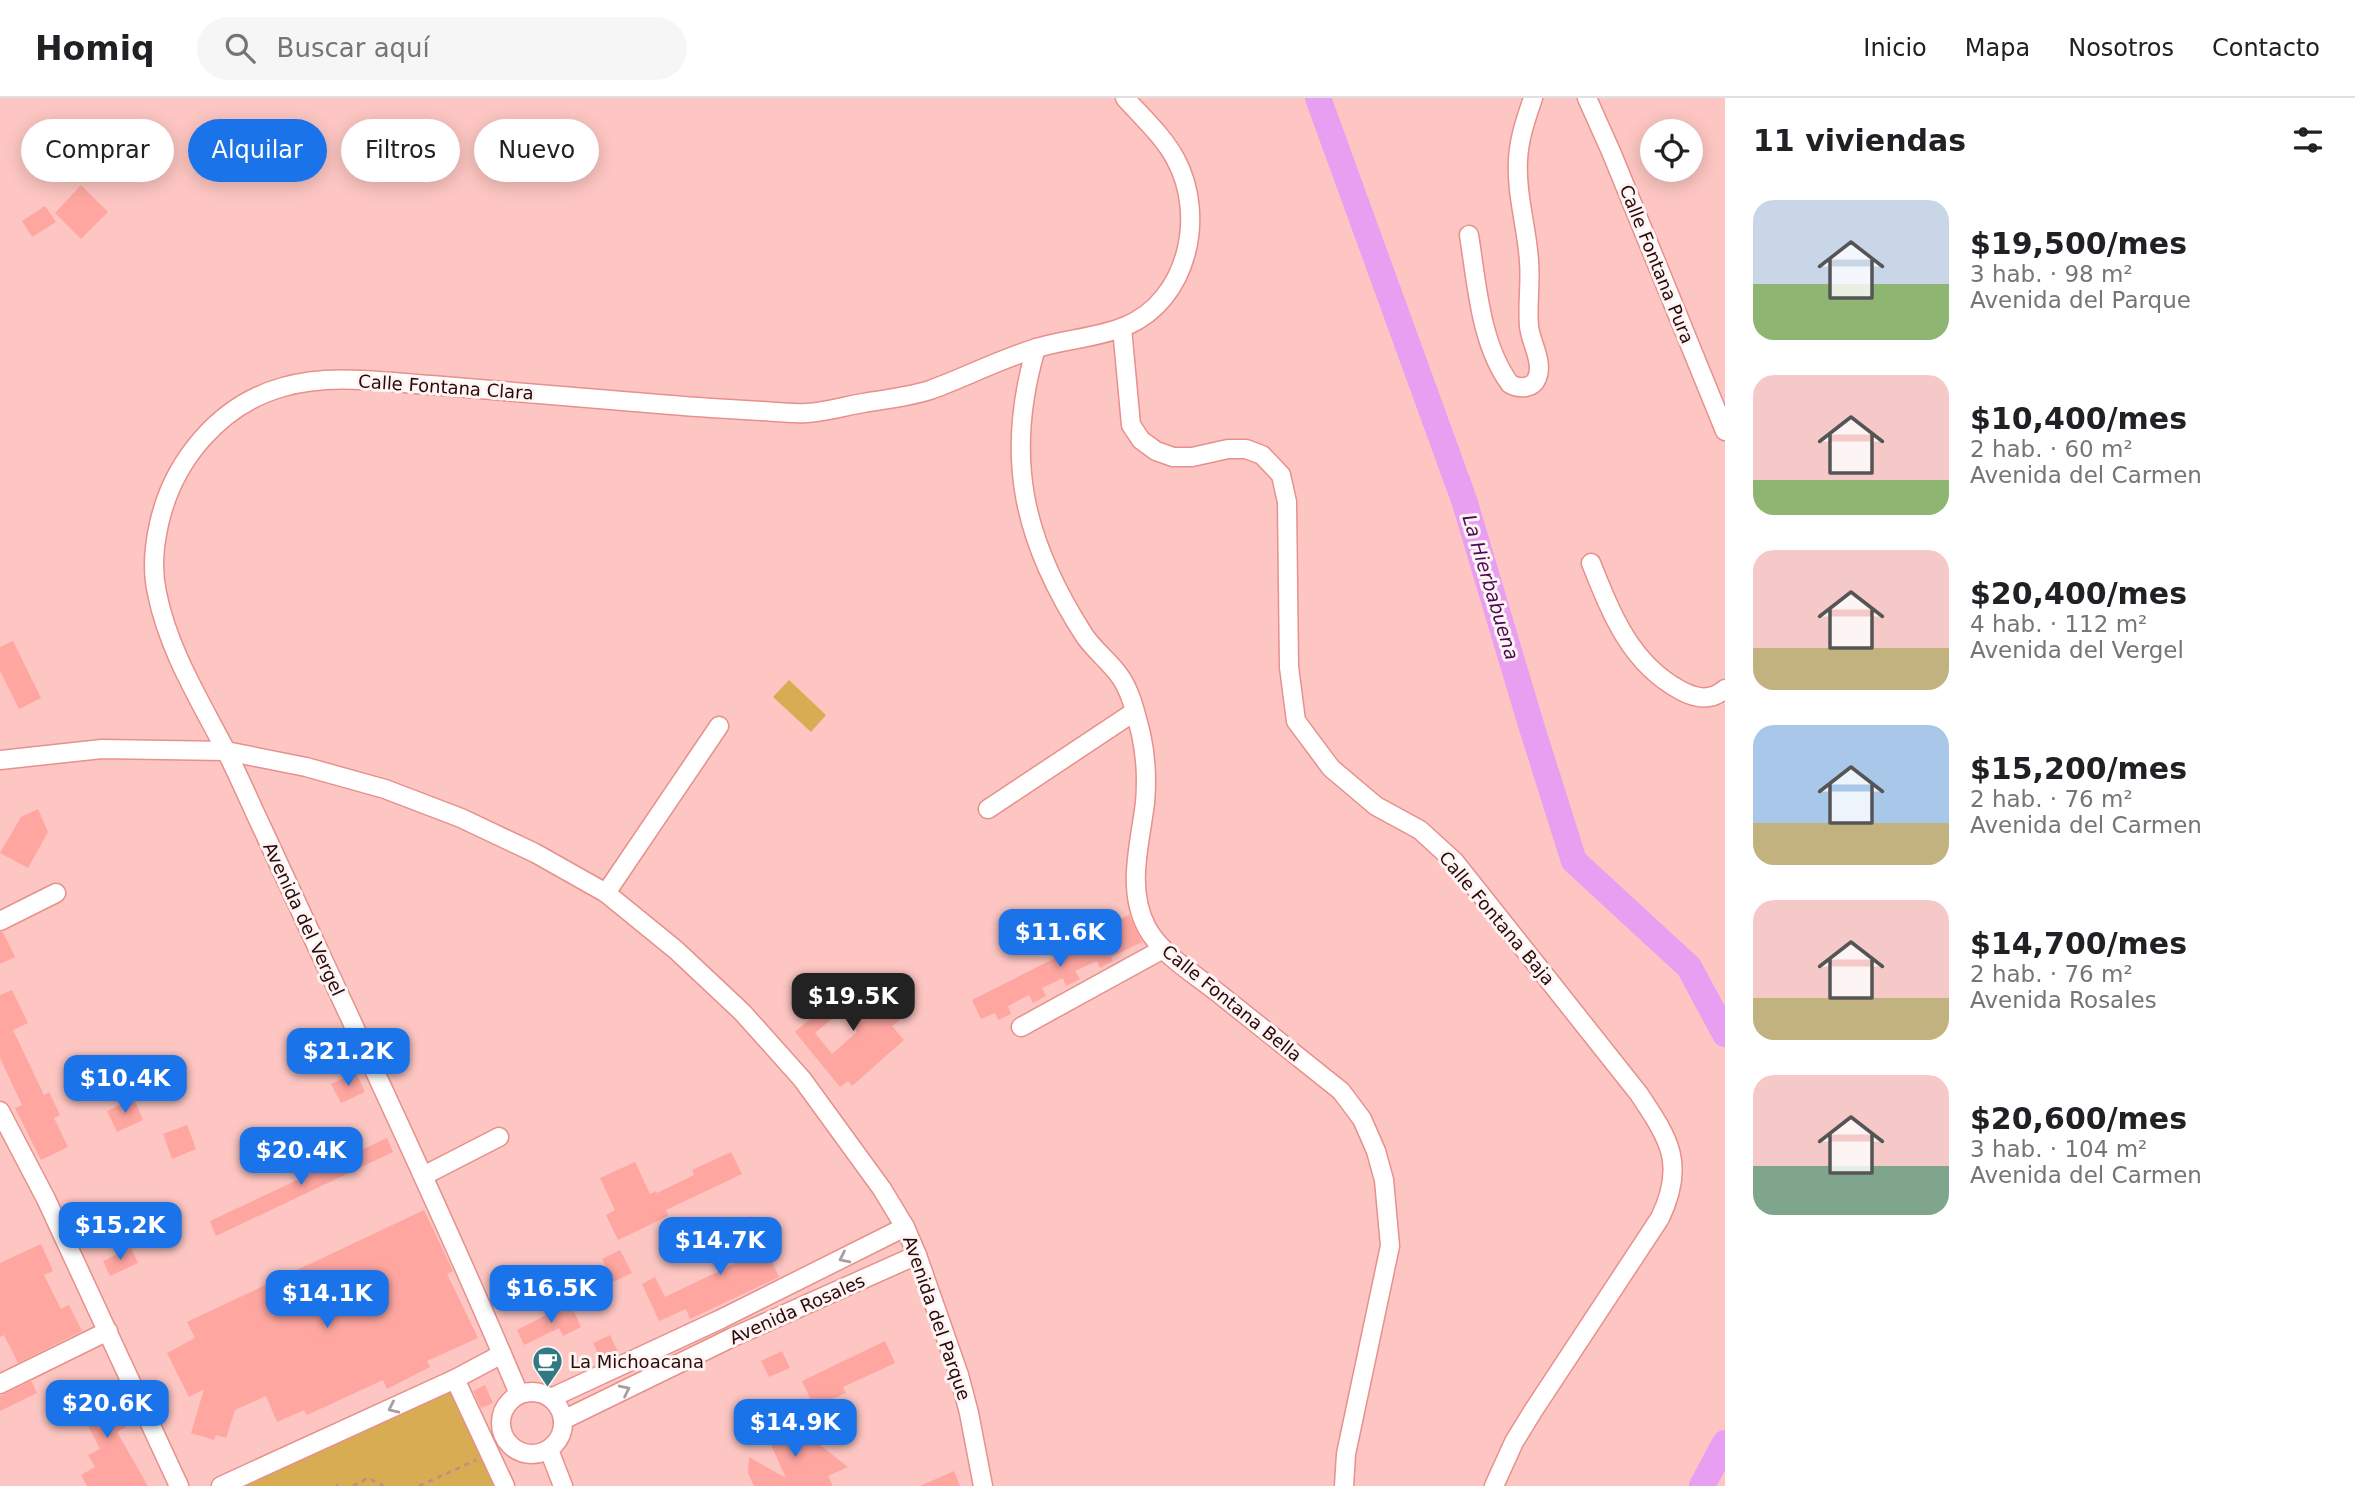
<!DOCTYPE html>
<html lang="es">
<meta charset="utf-8">
<style>
body{margin:0;font-family:"DejaVu Sans",sans-serif;background:#f6f6f6;color:#202124;height:100vh;display:flex;flex-direction:column;font-size:26px;white-space:nowrap}
*{box-sizing:border-box;margin:0}
p{font-size:23px;color:#757577}
.icon{flex:none;width:38px;height:38px;fill:none;stroke:currentColor;stroke-width:2;stroke-linecap:round;stroke-linejoin:round}
.map{position:relative;flex:1;overflow:hidden}
.sheet{display:flex;flex-direction:column;background:#fff;width:630px}
.sheet>*{flex:none}
.guide{position:absolute;left:21px;top:21px;width:665px;height:63px;display:flex;gap:14px}
.tools{position:absolute;left:1640px;top:21px;display:grid;gap:14px}
.tools a{display:grid;place-items:center;width:63px;height:63px;border-radius:50%;background:#fff;box-shadow:0 4px 18px #0003;font-size:35px}
.price{position:absolute;translate:-50% -60px;padding:0 16px;border-radius:14px;background:#1a73e8;color:#fff;font-size:23px;line-height:46px;filter:drop-shadow(0 2px 4px #0008)}
.price::after{content:'';position:absolute;left:50%;top:42px;width:21px;height:16px;margin-left:-10px;background:inherit;clip-path:polygon(0 0,100% 0,50% 100%)}
.price.selected{background:#222;color:#fff}
ul{padding:0;list-style:none}
li{display:flex;align-items:center;gap:21px;height:175px;padding:0 28px}
li span{display:grid;place-items:center;flex:none;width:196px;height:140px;border-radius:21px;color:#555}
li>.icon{margin-inline-start:auto}
span .icon{width:84px;height:84px;fill:#fffc;stroke-width:1}
li b{font-size:30px}
h2{display:flex;justify-content:space-between;align-items:center;height:84px;padding:0 28px;font-size:30px}
.pill{padding:0 24px;border-radius:32px;background:#fff;box-shadow:0 4px 18px #0003;font-size:24px;line-height:63px}
.pill.selected{background:#1a73e8;color:#fff}
header{display:flex;align-items:center;gap:42px;box-sizing:border-box;height:98px;padding:0 35px;background:#fff;border-bottom:2px solid #e0e0e0}
header strong{font-size:33px}
nav{display:flex;gap:38px;margin-inline-start:auto;font-size:24px}
.search{width:490px;height:63px;background:#f6f6f6;display:flex;align-items:center;gap:18px;box-sizing:border-box;padding:0 24px;border-radius:38px;color:#757577;font-size:26px}
main{display:flex;flex:1;min-height:0}
.map>svg:first-child{display:block}
.green{fill:#d8ac52}
.lines{fill:none;stroke-linecap:round;stroke-linejoin:round}
.river{stroke:#e89ef1;stroke-width:26}
.building{fill:#ffa6a1;fill-rule:evenodd}
.minor-casing{stroke:#e7908c;stroke-width:21}
.path{stroke:#bd8d8a;stroke-width:2.5;stroke-dasharray:5 5;stroke-linecap:butt}
.minor{stroke:#fff;stroke-width:18}
.oneway{stroke:#a99d9d}
.labels{text-anchor:middle;dominant-baseline:central;stroke-width:6;stroke-linejoin:round;paint-order:stroke}
.street-label{font-size:18px;fill:#290909;stroke:#fdf4f3}
.poi-label{font-size:18px;fill:#290909;stroke:#fdf4f3;text-anchor:start}
.water-label{font-size:19px;font-style:italic;fill:#4c0754;stroke:#fdf4f3}
</style>
<header>
<strong>Homiq</strong>
<div class="search"><svg class="icon" aria-label="search" viewBox="0 0 24 24"><circle cx="10" cy="10" r="6"/><path d="M15 15l6 6"/></svg>Buscar aquí</div>
<nav><a>Inicio</a><a>Mapa</a><a>Nosotros</a><a>Contacto</a></nav>
</header>
<main>
<div class="map">
<svg width="1725" height="1388" viewBox="0 0 1725 1388">
<rect width="100%" height="100%" fill="#fdc6c2"/>
<g class="green">
<polygon points="789,582 826,617 811,634 773,599"/>
<polygon points="448,1286 497,1388 229,1388"/>
</g>
<g class="lines">
<g class="river">
<polyline points="1318,0 1464,402 1532,630 1574,763 1689,869 1725,936"/>
<polyline points="1702,1388 1725,1345"/>
</g>
</g>
<g class="building">
<polygon points="81,87 108,114 81,141 55,115"/>
<polygon points="45,108 56,124 32,139 22,123"/>
<polygon points="13,543 41,600 19,611 0,573 0,549"/>
<polygon points="38,711 48,734 28,770 0,755 21,719"/>
<polygon points="1129,817 1142,844 1111,859 1113,863 1100,870 1097,863 1075,873 1080,881 1066,888 1063,880 1042,890 1046,898 1033,905 1029,897 1008,908 1011,916 998,922 995,915 981,921 972,902 1105,835 1102,830"/>
<polygon points="0,834 3,834 15,859 0,866"/>
<path d="M869 880 903 919 892 928 904 942 852 988 848 983 840 989 795 934 843 892 848 898ZM840 914 857 934 832 956 815 935Z"/>
<polygon points="12,892 28,925 13,932 44,997 49,994 60,1017 54,1020 68,1049 41,1062 15,1010 22,1007 0,960 0,897"/>
<polygon points="356,974 365,994 341,1005 331,986"/>
<polygon points="134,1001 143,1022 117,1034 107,1013"/>
<polygon points="187,1027 196,1051 172,1061 163,1036"/>
<polygon points="387,1040 393,1054 216,1138 210,1123"/>
<polygon points="731,1054 742,1076 666,1112 668,1118 618,1142 606,1117 615,1112 600,1080 635,1064 650,1096 656,1093 657,1095 694,1077 692,1072"/>
<polygon points="424,1112 453,1173 447,1176 478,1240 427,1263 430,1269 387,1291 383,1282 307,1317 304,1312 277,1324 266,1298 235,1312 226,1340 216,1337 214,1342 191,1335 204,1291 189,1299 167,1255 195,1240 187,1224"/>
<polygon points="752,1118 779,1179 690,1221 686,1211 659,1223 642,1186 655,1179 665,1199 738,1164 722,1132"/>
<polygon points="41,1146 53,1173 44,1177 61,1211 69,1207 82,1233 18,1265 4,1237 0,1239 0,1165"/>
<polygon points="131,1150 138,1165 110,1178 103,1163"/>
<polygon points="620,1152 632,1175 613,1184 602,1161"/>
<polygon points="570,1205 581,1229 563,1238 559,1230 524,1247 517,1232"/>
<polygon points="610,1237 619,1256 602,1264 593,1245"/>
<polygon points="885,1243 895,1265 843,1289 846,1295 814,1309 802,1283"/>
<polygon points="782,1253 790,1270 769,1279 761,1263"/>
<polygon points="105,1281 116,1300 112,1302 126,1329 117,1334 148,1388 87,1388 81,1377 95,1369 88,1357 100,1351 73,1298"/>
<polygon points="31,1283 37,1295 0,1313 0,1298"/>
<polygon points="485,1287 493,1305 481,1310 473,1293"/>
<polygon points="772,1309 848,1369 828,1378 833,1388 754,1388 748,1375 749,1359 786,1380 771,1347"/>
<polygon points="954,1373 960,1388 920,1388"/>
</g>
<g class="lines">
<defs>
<g id="minor">
<polyline points="1587,0 1612,56 1725,333"/>
<path d="M1469 137C1477 186 1480 245 1510 286 1519 291 1533 291 1537 280 1544 264 1530 243 1529 228 1527 206 1531 185 1529 163 1527 130 1516 96 1518 62 1519 40 1526 21 1533 0"/>
<path d="M1122 230 1131 327 1141 342 1156 353 1173 359H1192L1228 351H1246L1262 357 1281 377 1287 404 1289 569 1296 623 1331 670 1376 708 1420 732 1455 764 1639 996C1669 1041 1686 1066 1660 1120L1533 1313 1514 1344 1494 1388"/>
<path d="M1036 250C1004 359 1023 442 1084 537 1094 552 1108 562 1119 577 1131 593 1136 617 1141 636 1146 659 1147 682 1145 705 1140 746 1126 791 1147 830 1162 857 1193 875 1217 894 1258 927 1300 960 1341 993L1362 1021 1376 1053 1384 1082 1390 1148 1346 1356 1344 1388"/>
<path d="M1591 465C1611 515 1630 565 1680 592 1696 601 1711 603 1725 591"/>
<polyline points="0,662 102,651 226,653 306,669 385,691 461,720 535,755 606,795 676,852 742,914 802,981 882,1091 905,1129 917,1157 959,1277 969,1315 983,1388"/>
<polyline points="988,711 1134,614"/>
<polyline points="606,795 719,628"/>
<polyline points="0,823 56,795"/>
<polyline points="1021,929 1163,851"/>
<polyline points="0,1013 46,1101 179,1388"/>
<polyline points="423,1078 499,1039"/>
<polyline points="455,1281 505,1388"/>
<polyline points="0,1286 108,1233"/>
<circle cx="532" cy="1325" r="31"/>
<path d="M519 1296C439 1107 350 921 264 734 251 707 239 678 225 651 199 601 168 551 157 495 152 473 154 448 159 426 173 363 219 307 283 289 330 275 383 284 431 287 507 293 583 299 659 306 693 309 727 311 761 313 776 314 792 316 807 315 826 314 845 308 863 305 885 301 909 299 930 292 966 279 1000 261 1037 250 1065 241 1098 240 1126 228 1188 202 1206 118 1176 62 1164 39 1143 20 1125 0"/>
<polyline points="551,1300 721,1221 905,1129"/>
<polyline points="563,1322 731,1240 917,1157"/>
<polyline points="549,1352 563,1388"/>
<polyline points="221,1388 455,1281 502,1256"/>
</g>
</defs>
<use href="#minor" class="minor-casing"/>
<g class="path">
<polyline points="337,1386 337,1388"/>
<polyline points="353,1388 368,1380 384,1388"/>
<polyline points="419,1388 476,1362"/>
</g>
<use href="#minor" class="minor"/>
</g>
<defs><path id="oneway-chevron" d="M-2-3.5L2.5 0L-2 3.5" fill="none" stroke-width="1.6" stroke-linecap="round" stroke-linejoin="round" transform="scale(1.75)"/></defs>
<g class="oneway">
<use href="#oneway-chevron" transform="translate(844 1160) rotate(154)"/>
<use href="#oneway-chevron" transform="translate(625 1292) rotate(-26)"/>
<use href="#oneway-chevron" transform="translate(393 1310) rotate(155)"/>
</g>
<defs>
<symbol id="cafe-pin" viewBox="-11 -11 22 30"><path d="M0 17L-7.5 6A9.5 9.5 0 1 1 7.5 6Z" fill="#327a81" stroke="#fdf4f3"/><path d="M-5.5-4.5H6V0H3Q3 3.5 0 3.5H-2.5Q-5.5 3.5-5.5 0ZM3-3.2v2h1.7v-2ZM-6 4.5H4V6H-6Z" fill="#fff"/></symbol>
</defs>
<g fill-rule="evenodd">
<use href="#cafe-pin" x="530" y="1246" width="35" height="47"/>
</g>
<g class="labels">
<g class="street-label">
<text transform="translate(1657 166) rotate(68)">Calle Fontana Pura</text>
<text transform="translate(446 289) rotate(4)">Calle Fontana Clara</text>
<text transform="translate(1497 820) rotate(50)">Calle Fontana Baja</text>
<text transform="translate(304 821) rotate(65)">Avenida del Vergel</text>
<text transform="translate(1232 905) rotate(39)">Calle Fontana Bella</text>
<text transform="translate(797 1211) rotate(-24)">Avenida Rosales</text>
<text transform="translate(937 1220) rotate(71)">Avenida del Parque</text>
</g>
<g class="poi-label">
<text x="570" y="1263">La Michoacana</text>
</g>
<g class="water-label">
<text transform="translate(1491 489) rotate(73)">La Hierbabuena</text>
</g>
</g>
</svg>
<div class="tools">
<a><svg class="icon" aria-label="locate" viewBox="0 0 24 24"><circle cx="12" cy="12" r="6"/><path d="M12 2v4M12 18v4M2 12h4M18 12h4"/></svg></a>
</div>
<b class="price" style="left:1060px;top:871px">$11.6K</b>
<b class="price selected" style="left:853px;top:935px">$19.5K</b>
<b class="price" style="left:348px;top:990px">$21.2K</b>
<b class="price" style="left:125px;top:1017px">$10.4K</b>
<b class="price" style="left:301px;top:1089px">$20.4K</b>
<b class="price" style="left:120px;top:1164px">$15.2K</b>
<b class="price" style="left:720px;top:1179px">$14.7K</b>
<b class="price" style="left:551px;top:1227px">$16.5K</b>
<b class="price" style="left:327px;top:1232px">$14.1K</b>
<b class="price" style="left:107px;top:1342px">$20.6K</b>
<b class="price" style="left:795px;top:1361px">$14.9K</b>
<div class="guide">
<a class="pill">Comprar</a>
<a class="pill selected">Alquilar</a>
<a class="pill">Filtros</a>
<a class="pill">Nuevo</a>
</div>
</div>
<section class="sheet">
<h2>11 viviendas<svg class="icon" aria-label="filters" viewBox="0 0 24 24"><path d="M4 7h16M4 17h16"/><circle cx="9" cy="7" r="2"/><circle cx="15" cy="17" r="2"/></svg></h2>
<ul>
<li><span style="background:linear-gradient(#c9d6e8 60%,#8fb573 0)"><svg class="icon" aria-label="home" viewBox="0 0 24 24"><path d="M3 11l9-7 9 7M6 9v11h12V9"/></svg></span><div><b>$19,500/mes</b><p>3 hab. · 98 m²</p><p>Avenida del Parque</p></div></li>
<li><span style="background:linear-gradient(#f6c9c9 75%,#8fb573 0)"><svg class="icon" aria-label="home" viewBox="0 0 24 24"><path d="M3 11l9-7 9 7M6 9v11h12V9"/></svg></span><div><b>$10,400/mes</b><p>2 hab. · 60 m²</p><p>Avenida del Carmen</p></div></li>
<li><span style="background:linear-gradient(#f6c9c9 70%,#c2b280 0)"><svg class="icon" aria-label="home" viewBox="0 0 24 24"><path d="M3 11l9-7 9 7M6 9v11h12V9"/></svg></span><div><b>$20,400/mes</b><p>4 hab. · 112 m²</p><p>Avenida del Vergel</p></div></li>
<li><span style="background:linear-gradient(#a9c7e8 70%,#c2b280 0)"><svg class="icon" aria-label="home" viewBox="0 0 24 24"><path d="M3 11l9-7 9 7M6 9v11h12V9"/></svg></span><div><b>$15,200/mes</b><p>2 hab. · 76 m²</p><p>Avenida del Carmen</p></div></li>
<li><span style="background:linear-gradient(#f6c9c9 70%,#c2b280 0)"><svg class="icon" aria-label="home" viewBox="0 0 24 24"><path d="M3 11l9-7 9 7M6 9v11h12V9"/></svg></span><div><b>$14,700/mes</b><p>2 hab. · 76 m²</p><p>Avenida Rosales</p></div></li>
<li><span style="background:linear-gradient(#f6c9c9 65%,#7fa58c 0)"><svg class="icon" aria-label="home" viewBox="0 0 24 24"><path d="M3 11l9-7 9 7M6 9v11h12V9"/></svg></span><div><b>$20,600/mes</b><p>3 hab. · 104 m²</p><p>Avenida del Carmen</p></div></li>
</ul>
</section>
</main>
